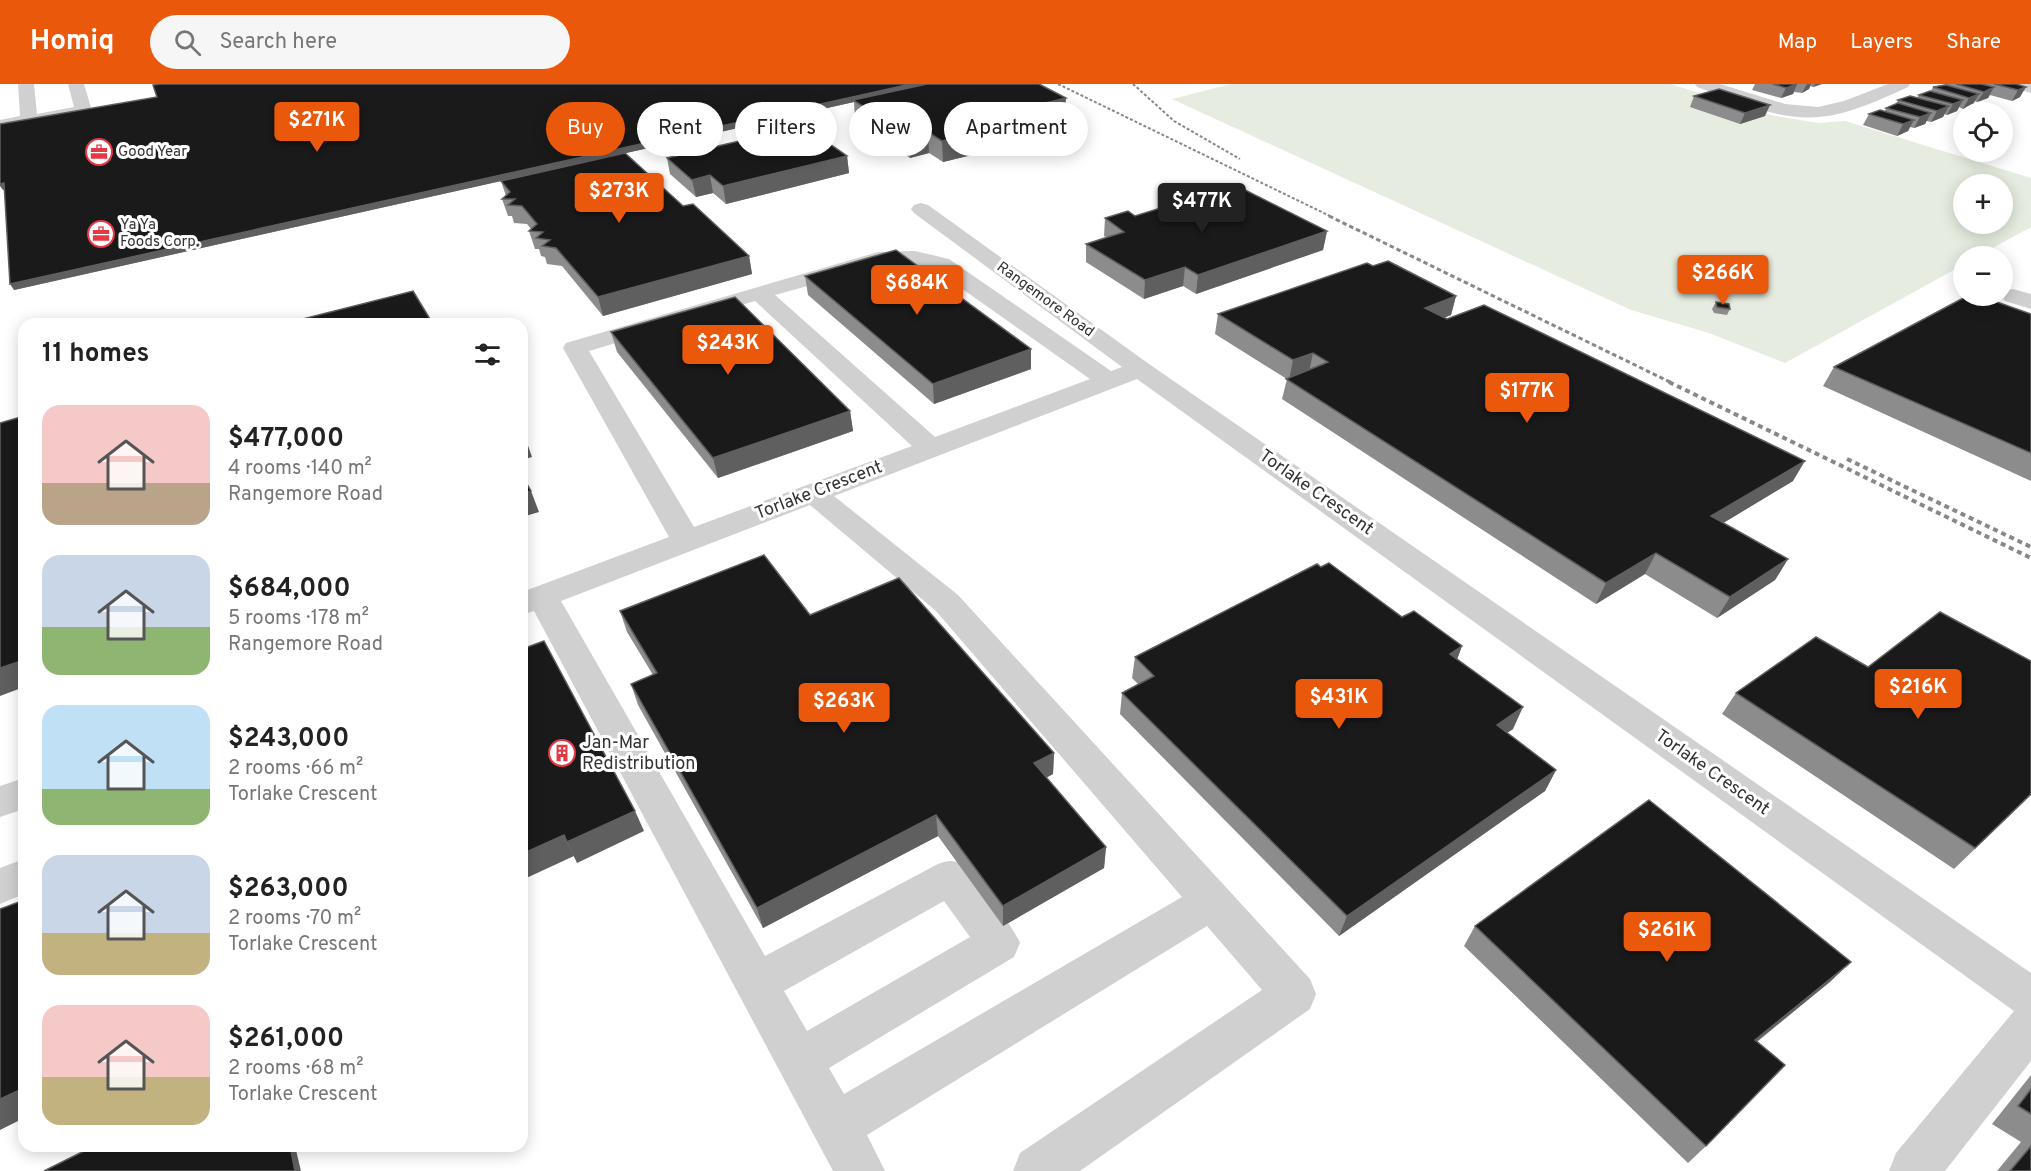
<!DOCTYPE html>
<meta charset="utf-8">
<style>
body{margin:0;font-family:Overpass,sans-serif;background:#f6f6f6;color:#222;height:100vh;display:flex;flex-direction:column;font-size:22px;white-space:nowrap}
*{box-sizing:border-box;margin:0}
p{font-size:20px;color:#767676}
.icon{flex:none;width:33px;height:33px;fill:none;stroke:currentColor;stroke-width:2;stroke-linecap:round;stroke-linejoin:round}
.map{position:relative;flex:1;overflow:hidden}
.side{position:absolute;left:18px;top:234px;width:510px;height:834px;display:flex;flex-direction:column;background:#fff;border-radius:18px;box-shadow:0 3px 15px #0003}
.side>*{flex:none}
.top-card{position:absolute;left:546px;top:18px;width:570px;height:54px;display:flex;gap:12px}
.tools{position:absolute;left:1953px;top:18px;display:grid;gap:12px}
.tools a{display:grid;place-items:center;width:60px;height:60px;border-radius:50%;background:#fff;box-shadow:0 3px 15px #0003;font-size:30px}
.price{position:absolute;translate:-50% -51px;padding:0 14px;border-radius:6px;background:#ea580c;color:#fff;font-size:20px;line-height:39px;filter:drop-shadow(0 2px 3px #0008)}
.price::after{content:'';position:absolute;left:50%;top:36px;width:18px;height:14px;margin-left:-9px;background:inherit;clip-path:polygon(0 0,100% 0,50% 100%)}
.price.current{background:#222;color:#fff}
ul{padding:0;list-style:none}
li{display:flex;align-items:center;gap:18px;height:150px;padding:0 24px}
li span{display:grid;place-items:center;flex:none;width:168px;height:120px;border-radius:18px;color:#555}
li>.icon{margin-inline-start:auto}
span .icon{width:72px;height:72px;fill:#fffc;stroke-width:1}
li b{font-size:26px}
h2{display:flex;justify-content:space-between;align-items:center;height:72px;padding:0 24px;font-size:26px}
.chip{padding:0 21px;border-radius:27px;background:#fff;box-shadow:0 3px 15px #0003;font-size:21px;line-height:54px}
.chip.current{background:#ea580c;color:#fff}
header{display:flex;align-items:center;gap:36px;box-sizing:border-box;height:84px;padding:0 30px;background:#ea580c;color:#fff}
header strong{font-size:28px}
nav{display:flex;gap:33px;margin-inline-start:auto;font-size:21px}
.search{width:420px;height:54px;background:#f6f6f6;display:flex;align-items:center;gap:15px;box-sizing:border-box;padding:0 21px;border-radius:33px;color:#767676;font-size:22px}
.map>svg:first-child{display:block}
.green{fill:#e6ecdf;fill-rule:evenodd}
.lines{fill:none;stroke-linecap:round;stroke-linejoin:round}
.minor{fill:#d0d0d0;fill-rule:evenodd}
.rail-far2{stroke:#888;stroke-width:2;stroke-dasharray:3 2;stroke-linecap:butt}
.rail-far1{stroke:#888;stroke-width:3;stroke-dasharray:4.5 3;stroke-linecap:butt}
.rail{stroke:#888;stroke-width:4;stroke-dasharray:5 4;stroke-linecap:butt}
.wall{fill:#8c8c8c}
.shaded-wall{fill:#5f5f5f}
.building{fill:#1a1a1a;stroke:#5f5f5f;stroke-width:1.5}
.labels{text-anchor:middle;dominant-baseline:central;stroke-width:6;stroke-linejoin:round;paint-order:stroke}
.far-poi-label{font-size:15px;fill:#333;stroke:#fff;text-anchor:start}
.far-street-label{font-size:15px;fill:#333;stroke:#fff}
.street-label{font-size:18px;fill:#333;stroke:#fff}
.poi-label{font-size:18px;fill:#333;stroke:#fff;text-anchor:start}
</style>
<header>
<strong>Homiq</strong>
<div class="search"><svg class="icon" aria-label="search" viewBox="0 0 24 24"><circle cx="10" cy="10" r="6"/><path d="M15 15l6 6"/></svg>Search here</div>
<nav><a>Map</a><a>Layers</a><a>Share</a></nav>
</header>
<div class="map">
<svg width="2031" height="1087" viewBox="0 0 2031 1087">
<rect width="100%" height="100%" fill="#fff"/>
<path class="green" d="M1231 0H1670L1775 32 1819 39 1845 37 2031 94V143L1978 172H1964L1963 181 1785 279 1709 249 1631 226 1172 15ZM1964 100H2002V140H1964Z"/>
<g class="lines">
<g class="minor">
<polygon points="18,0 34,0 37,30 74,23 68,0 84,0 92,27 89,31 83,32 36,38 0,46 0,36 20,32"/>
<path d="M1695 0H1720L1785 20 1818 23 1844 17 1888 0H1910L1908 3C1879 16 1851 30 1819 33 1778 37 1735 16 1697 3Z"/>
<polygon points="2008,0 2031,0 2031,9 2010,3"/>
<path d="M921 119 928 121 1149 280 2031 889V977L1945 1087H1889L1896 1069 2014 927 1137 295 834 412 958 511 1310 895 1316 910 1310 925 1080 1087H1013L1020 1069 1262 906 1207 842 867 1051 885 1087H833L534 527 522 531V508L669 453 563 264 566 259 878 168 915 167 949 175 1111 287 1122 283 914 129 911 125 914 121ZM887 180 915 181 934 185 1090 295 935 353 775 211ZM755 217 912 362 694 443 589 267ZM810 421 936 527 1182 813 844 1010 829 984 1014 873 1020 859C1014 845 974 786 962 780 952 775 946 777 936 781L765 872 561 517ZM944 817 970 853 807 947 784 907Z"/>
<polygon points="2013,205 2031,210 2031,225 2005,217 2002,212 2005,207"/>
<polygon points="24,694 24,725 0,733 0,702"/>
<polygon points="24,775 24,810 0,820 0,784"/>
</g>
<g class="rail-far2">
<polyline points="1058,0 1332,133"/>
<polyline points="1133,0 1174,37 1240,75"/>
</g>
<polyline class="rail-far1" points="1329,132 1672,299"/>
<g class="rail">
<polyline points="1669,298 2031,474"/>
<polyline points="1847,375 2031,463"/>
</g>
</g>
<g class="wall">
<polygon points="1039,0 1065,35 1030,43 1029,57 943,78 929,69 910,74 855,36 854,18 625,69 683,122 749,172 752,190 603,232 562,182 547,180 545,173 541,172 539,165 535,165 529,147 531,145 527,140 514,139 512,132 508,132 502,115 506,112 501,97 14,206 4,106 3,106 157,13"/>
<polygon points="1755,0 1822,0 1813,3 1810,2 1809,5 1802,9 1794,8 1793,10 1781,14 1752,6"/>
<polygon points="1946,0 2016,0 2020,13 2012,17 1990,11 1988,14 1977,18 1975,17 1973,20 1963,25 1959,23 1957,27 1947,31 1944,30 1943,33 1931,38 1926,37 1925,40 1914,44 1910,43 1908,47 1897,52 1863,41 1869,30 1885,27 1886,24 1896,20 1898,16 1917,14 1919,11 1931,7 1933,3"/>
<polygon points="1694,12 1765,32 1740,40 1690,23"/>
<polygon points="847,72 849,89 726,120 713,109 696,113 670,90 667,74"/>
<polygon points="1135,132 1327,147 1323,166 1196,210 1183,202 1144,215 1086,178 1086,160 1106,153 1104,152 1105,134"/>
<polygon points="1373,182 1456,212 1451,231 1444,234 1793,397 1723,439 1788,475 1775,496 1717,534 1645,490 1596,520 1282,315 1287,295 1215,250 1218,230"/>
<polygon points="805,192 1031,265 1031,285 934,320 808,211"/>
<polygon points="1716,218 1730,225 1727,231 1714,229 1712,225"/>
<polygon points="2031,230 2031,397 1823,302 1834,283"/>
<polygon points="611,248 850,327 853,347 718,394 617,268"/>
<polygon points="620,527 810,531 1054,669 1053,690 1046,694 1106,763 1104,784 1003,842 938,752 763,844 638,621 631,600 653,591 627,548"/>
<polygon points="1402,533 1462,562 1457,575 1513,645 1507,649 1556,686 1545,707 1339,852 1120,630 1122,609 1138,600 1132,594 1135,573"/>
<polygon points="1868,583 2031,711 1954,785 1722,630 1736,609"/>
<polygon points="1475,842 1831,897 1757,958 1706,1062 1688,1079 1464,862"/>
<polygon points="2031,991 2031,1087 1997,1087 2021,1058 1992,1040"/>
</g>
<g class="shaded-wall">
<polygon points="911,0 936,0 853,16 854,18 14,206 10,200"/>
<polygon points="1797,0 1793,10 1781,14 1786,4"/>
<polygon points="1807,0 1811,0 1809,5 1802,9"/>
<polygon points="1815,0 1822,0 1813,3"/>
<polygon points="1994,3 1988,14 1977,18 1984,8"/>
<polygon points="2026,3 2020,13 2012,17 2018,6"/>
<polygon points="1979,10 1973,20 1963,25 1969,14"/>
<polygon points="1066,14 1065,35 1030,43 1029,57 943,78 942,57 1012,27"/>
<polygon points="1963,16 1957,27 1947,31 1953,20"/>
<polygon points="1770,21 1765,32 1740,40 1745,29"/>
<polygon points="1949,22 1943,33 1931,38 1937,27"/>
<polygon points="1931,29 1925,40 1914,44 1920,33"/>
<polygon points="1914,36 1908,47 1897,52 1903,40"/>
<polygon points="928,48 929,69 910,74 909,52"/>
<polygon points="847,72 849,89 726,120 723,102"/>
<polygon points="710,91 713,109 696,113 692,96"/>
<polygon points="4,99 8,105 3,106 0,102 0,100"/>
<polygon points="1327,147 1323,166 1196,210 1198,191"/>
<polygon points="749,172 752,190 603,232 598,213"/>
<polygon points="1185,183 1183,202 1144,215 1145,196"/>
<polygon points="1456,212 1451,231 1419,243 1425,224"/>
<polygon points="1031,265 1031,285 934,320 933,300"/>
<polygon points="1313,269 1309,288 1289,296 1293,276"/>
<polygon points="850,327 853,347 718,394 713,374"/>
<polygon points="522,353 525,353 532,373 522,376"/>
<polygon points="1805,377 1793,397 1700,453 1711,432"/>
<polygon points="531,407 539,428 522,433 522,410"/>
<polygon points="1656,469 1645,490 1596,520 1606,499"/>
<polygon points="1788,475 1775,496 1717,534 1730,513"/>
<polygon points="1462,562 1454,584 1450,570"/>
<polygon points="24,576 24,603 0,612 0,584"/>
<polygon points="1523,623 1513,645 1487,662 1497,641"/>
<polygon points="1054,669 1053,690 1034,700 1034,679"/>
<polygon points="1556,686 1545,707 1339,852 1347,832"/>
<polygon points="635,727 644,747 577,779 567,758"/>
<polygon points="936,731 938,752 763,844 757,824"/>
<polygon points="564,751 574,772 522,796 522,770"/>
<polygon points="1106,763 1104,784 1003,842 1003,822"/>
<polygon points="1851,878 1831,897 1736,974 1755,956"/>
<polygon points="24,1004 24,1034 0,1046 0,1015"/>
<polygon points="290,1062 295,1062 301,1087 295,1087"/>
</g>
<g class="building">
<polygon points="160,0 911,0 10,200 4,99 0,100 0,40 157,13 153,1"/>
<polygon points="927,0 1039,0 1066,14 1012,27 1030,36 942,57 928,48 909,52 853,16"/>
<polygon points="1773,0 1797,0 1786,4"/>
<polygon points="1956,0 1981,0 1994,3 1984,8"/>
<polygon points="1994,0 2016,0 2026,3 2018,6"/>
<polygon points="1946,1 1979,10 1969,14 1933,3"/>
<polygon points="1719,5 1770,21 1745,29 1694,12"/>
<polygon points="1930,7 1963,16 1953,20 1919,11"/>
<polygon points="1910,12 1949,22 1937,27 1898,16"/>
<polygon points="1898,19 1931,29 1920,33 1886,24"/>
<polygon points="1880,26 1914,36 1903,40 1869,30"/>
<polygon points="804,42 847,72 723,102 710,91 692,96 667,74"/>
<polygon points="625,69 683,122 693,120 749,172 598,213 556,164 542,162 550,156 536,154 543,148 529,147 537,140 522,122 508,121 515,115 502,115 510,108 501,97"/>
<polygon points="1235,101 1327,147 1198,191 1185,183 1145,196 1086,160 1124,148 1105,134 1128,127 1135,132"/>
<polygon points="896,166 1031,265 933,300 805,192"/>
<polygon points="1388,177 1456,212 1425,224 1447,235 1484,221 1805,377 1711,432 1788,475 1730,513 1656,469 1606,499 1286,295 1328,278 1313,269 1293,276 1218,230 1367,179 1373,182"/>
<polygon points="413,207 433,240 283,240"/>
<polygon points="1967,212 1980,212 2031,230 2031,369 1834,283"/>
<polygon points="735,213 850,327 713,374 611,248"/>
<polygon points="1716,218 1729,220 1730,225 1717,223"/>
<polygon points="24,332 24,576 0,584 0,339"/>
<polygon points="522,391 531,407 522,410"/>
<polygon points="764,471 810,531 899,494 1054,669 1034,679 1106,763 1003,822 936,731 757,824 631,600 657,589 620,527"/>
<polygon points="1329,479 1402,533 1414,527 1462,562 1450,570 1523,623 1497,641 1556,686 1347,832 1122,609 1154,592 1135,573 1317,480 1321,483"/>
<polygon points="1940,528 2031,577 2031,710 1975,764 1736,609 1816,553 1868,583"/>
<polygon points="544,557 635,727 567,758 564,751 522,770 522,565"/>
<polygon points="1649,716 1851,878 1755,956 1785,981 1706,1062 1475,842"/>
<polygon points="24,816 24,1004 0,1015 0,825"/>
<polygon points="2031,1005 2031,1030 2018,1022"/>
<polygon points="94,1062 290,1062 295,1087 44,1087"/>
<polygon points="2031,1062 2031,1087 2010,1087"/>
</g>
<defs>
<symbol id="office-ring" viewBox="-11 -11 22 22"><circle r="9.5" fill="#fff" stroke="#e63946" stroke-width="1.5"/><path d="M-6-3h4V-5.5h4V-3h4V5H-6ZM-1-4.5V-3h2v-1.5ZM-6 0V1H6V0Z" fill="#e63946"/></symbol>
<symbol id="building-ring" viewBox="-11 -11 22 22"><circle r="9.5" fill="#fff" stroke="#e63946" stroke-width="1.5"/><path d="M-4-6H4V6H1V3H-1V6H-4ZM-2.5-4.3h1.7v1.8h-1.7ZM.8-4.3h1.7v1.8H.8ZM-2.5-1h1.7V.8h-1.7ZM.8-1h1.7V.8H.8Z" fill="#e63946"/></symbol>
</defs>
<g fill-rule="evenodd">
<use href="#office-ring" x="84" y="53" width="30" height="30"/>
<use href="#office-ring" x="86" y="135" width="30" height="30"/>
<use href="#building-ring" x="547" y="654" width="30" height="30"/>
</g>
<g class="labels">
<g class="far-poi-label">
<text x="118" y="68">Good Year</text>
<text x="120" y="141">Ya Ya<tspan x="120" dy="17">Foods Corp.</tspan></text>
</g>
<g class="far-street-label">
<text transform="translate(1045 216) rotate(36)">Rangemore Road</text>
</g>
<g class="street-label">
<text transform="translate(819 407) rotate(-21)">Torlake Crescent</text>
<text transform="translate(1316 409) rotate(35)">Torlake Crescent</text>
<text transform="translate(1712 689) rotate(35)">Torlake Crescent</text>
</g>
<g class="poi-label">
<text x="582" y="659">Jan-Mar<tspan x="582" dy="21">Redistribution</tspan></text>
</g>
</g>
</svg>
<div class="tools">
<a><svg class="icon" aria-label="locate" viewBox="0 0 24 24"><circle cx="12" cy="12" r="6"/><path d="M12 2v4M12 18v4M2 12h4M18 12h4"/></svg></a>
<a>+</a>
<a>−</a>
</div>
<b class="price" style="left:317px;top:69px">$271K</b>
<b class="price" style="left:619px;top:140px">$273K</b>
<b class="price current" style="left:1202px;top:150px">$477K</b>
<b class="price" style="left:1723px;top:222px">$266K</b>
<b class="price" style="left:917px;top:232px">$684K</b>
<b class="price" style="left:728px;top:292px">$243K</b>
<b class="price" style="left:1527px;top:340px">$177K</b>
<b class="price" style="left:1918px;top:636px">$216K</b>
<b class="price" style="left:1339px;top:646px">$431K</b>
<b class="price" style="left:844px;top:650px">$263K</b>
<b class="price" style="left:1667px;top:879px">$261K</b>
<div class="top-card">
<a class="chip current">Buy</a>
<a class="chip">Rent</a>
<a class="chip">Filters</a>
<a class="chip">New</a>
<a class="chip">Apartment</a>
</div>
<section class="side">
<h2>11 homes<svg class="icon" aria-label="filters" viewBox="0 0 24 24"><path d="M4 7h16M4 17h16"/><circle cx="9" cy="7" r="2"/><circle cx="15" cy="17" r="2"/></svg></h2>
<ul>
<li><span style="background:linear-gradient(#f6c9c9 65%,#b9a48a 0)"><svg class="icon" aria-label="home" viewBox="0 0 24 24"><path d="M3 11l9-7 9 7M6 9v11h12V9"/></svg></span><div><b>$477,000</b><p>4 rooms · 140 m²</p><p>Rangemore Road</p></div></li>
<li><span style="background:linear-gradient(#c9d6e8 60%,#8fb573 0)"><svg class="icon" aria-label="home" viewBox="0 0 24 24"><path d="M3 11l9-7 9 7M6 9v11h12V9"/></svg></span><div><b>$684,000</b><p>5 rooms · 178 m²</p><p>Rangemore Road</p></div></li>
<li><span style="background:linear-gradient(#bfe0f5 70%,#8fb573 0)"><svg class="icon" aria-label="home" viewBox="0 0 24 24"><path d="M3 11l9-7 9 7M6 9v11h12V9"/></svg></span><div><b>$243,000</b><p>2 rooms · 66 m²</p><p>Torlake Crescent</p></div></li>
<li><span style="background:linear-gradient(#c9d6e8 65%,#c2b280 0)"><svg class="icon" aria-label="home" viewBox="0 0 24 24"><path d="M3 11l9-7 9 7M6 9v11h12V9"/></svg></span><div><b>$263,000</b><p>2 rooms · 70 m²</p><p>Torlake Crescent</p></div></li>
<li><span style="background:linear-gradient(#f6c9c9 60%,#c2b280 0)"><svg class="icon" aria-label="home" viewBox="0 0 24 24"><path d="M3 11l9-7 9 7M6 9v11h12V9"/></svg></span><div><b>$261,000</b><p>2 rooms · 68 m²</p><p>Torlake Crescent</p></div></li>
</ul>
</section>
</div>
